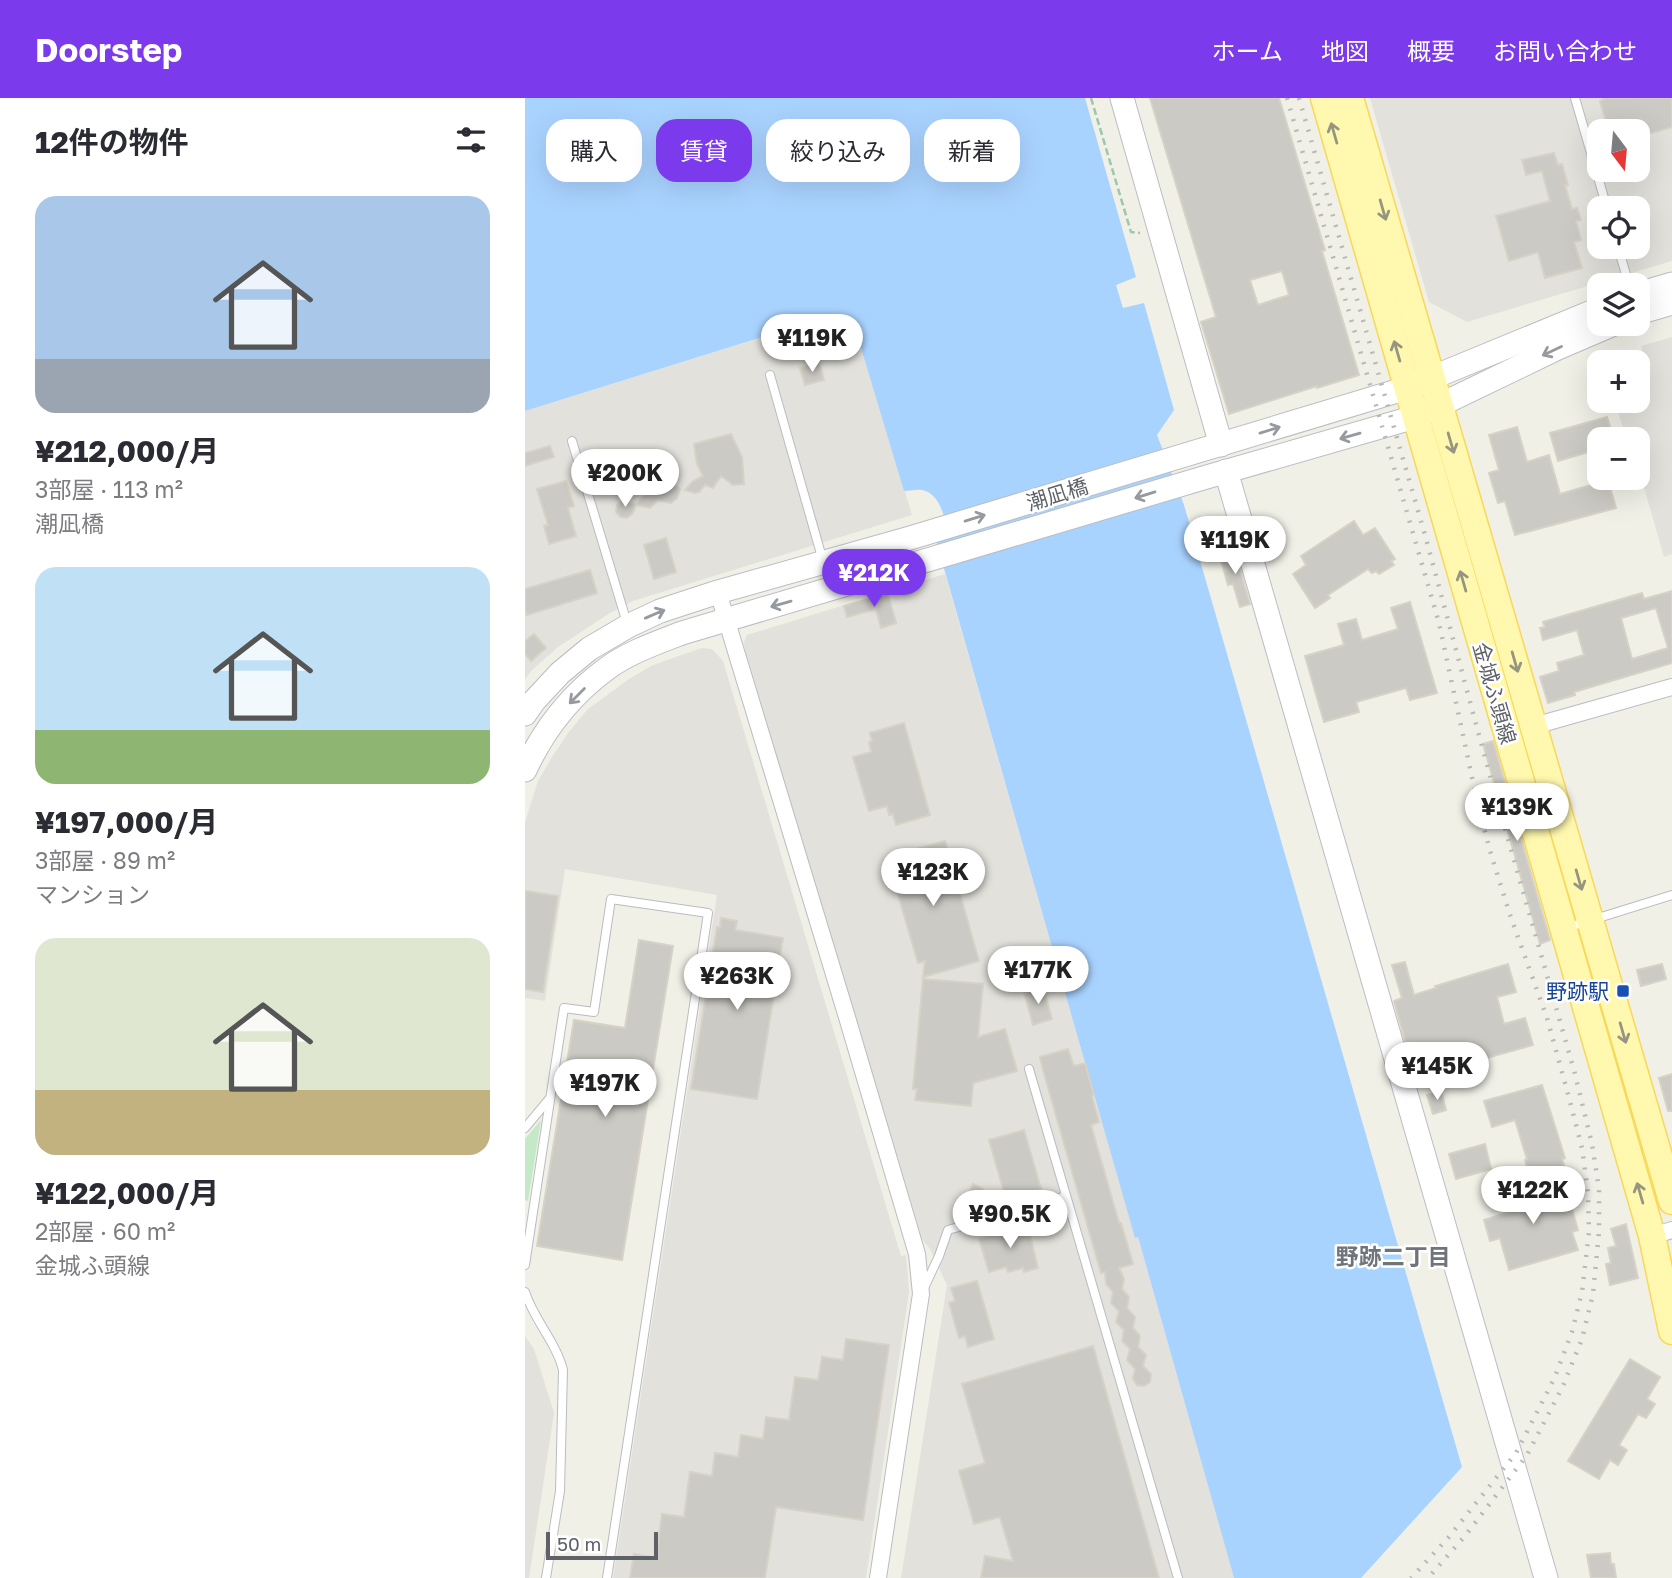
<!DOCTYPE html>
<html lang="ja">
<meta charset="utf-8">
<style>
body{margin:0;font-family:"Golos Text","Noto Sans JP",sans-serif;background:#f2f2f3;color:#2b2b33;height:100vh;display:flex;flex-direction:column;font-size:26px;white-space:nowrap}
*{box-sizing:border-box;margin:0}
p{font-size:23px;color:#7c7c81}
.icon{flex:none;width:38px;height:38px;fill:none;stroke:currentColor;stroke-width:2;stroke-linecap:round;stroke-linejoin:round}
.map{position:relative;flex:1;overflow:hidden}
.details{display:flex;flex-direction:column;background:#fff;width:525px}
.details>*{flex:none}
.hud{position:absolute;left:21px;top:21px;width:665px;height:63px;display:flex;gap:14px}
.needle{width:46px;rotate:164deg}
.controls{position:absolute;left:1062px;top:21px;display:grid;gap:14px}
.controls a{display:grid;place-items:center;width:63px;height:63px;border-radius:14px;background:#fff;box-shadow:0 7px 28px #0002;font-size:35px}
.scale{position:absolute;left:21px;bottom:18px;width:112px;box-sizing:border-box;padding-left:7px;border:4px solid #5e6268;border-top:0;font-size:19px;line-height:24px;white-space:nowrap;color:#5e6268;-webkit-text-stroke:5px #fff;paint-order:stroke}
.price{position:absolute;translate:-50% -60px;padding:0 16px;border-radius:24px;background:#fff;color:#222;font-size:23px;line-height:46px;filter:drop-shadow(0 2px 4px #0008)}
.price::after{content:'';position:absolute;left:50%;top:42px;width:21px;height:16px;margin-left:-10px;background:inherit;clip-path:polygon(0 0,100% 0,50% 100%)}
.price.selected{background:#7c3aed;color:#fff}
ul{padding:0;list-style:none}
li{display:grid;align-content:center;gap:14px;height:371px;padding:0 35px}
li span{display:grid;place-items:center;height:217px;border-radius:21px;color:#555}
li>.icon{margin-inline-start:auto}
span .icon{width:126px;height:126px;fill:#fffc;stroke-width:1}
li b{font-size:30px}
h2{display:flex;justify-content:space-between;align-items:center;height:84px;padding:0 35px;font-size:30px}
.pill{padding:0 24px;border-radius:21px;background:#fff;box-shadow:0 7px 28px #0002;font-size:24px;line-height:63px}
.pill.selected{background:#7c3aed;color:#fff}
header{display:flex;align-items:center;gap:42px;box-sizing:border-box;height:98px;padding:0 35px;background:#7c3aed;color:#fff}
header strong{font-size:33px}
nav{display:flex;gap:38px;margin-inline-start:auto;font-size:24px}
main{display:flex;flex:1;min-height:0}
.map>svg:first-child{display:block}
.industrial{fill:#e2e1db;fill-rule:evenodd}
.green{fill:#c3e9c6}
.water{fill:#a9d3ff}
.building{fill:#cccac4;stroke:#d6d2c5;stroke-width:2;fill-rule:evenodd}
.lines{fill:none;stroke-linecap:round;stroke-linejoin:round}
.lane-casing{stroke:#b9bcc1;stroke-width:10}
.street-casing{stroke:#b9bcc1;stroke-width:18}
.secondary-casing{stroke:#babdc3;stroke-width:25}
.primary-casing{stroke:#f8d859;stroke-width:29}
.path{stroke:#9ac8ab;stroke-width:2.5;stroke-dasharray:7 3.5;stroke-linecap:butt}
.lane{stroke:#fff;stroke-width:8}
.street{stroke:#fff;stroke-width:16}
.secondary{stroke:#fff;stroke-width:23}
.primary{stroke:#fff8ae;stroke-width:26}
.rail{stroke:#b7b8b9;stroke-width:4.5;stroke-dasharray:2 9;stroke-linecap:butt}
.oneway{stroke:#969680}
.oneway2{stroke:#96999d}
.transit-dot{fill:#1a4fb4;stroke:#fff;stroke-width:2.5}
.labels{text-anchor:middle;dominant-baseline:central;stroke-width:5;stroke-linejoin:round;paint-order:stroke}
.street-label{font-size:21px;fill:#5e6268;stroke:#fff}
.transit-label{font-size:21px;fill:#164399;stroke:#fff;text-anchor:end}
.neighbourhood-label{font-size:23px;font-weight:bold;fill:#6f747a;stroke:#fff}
</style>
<header>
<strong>Doorstep</strong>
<nav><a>ホーム</a><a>地図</a><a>概要</a><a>お問い合わせ</a></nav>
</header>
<main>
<section class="details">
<h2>12件の物件<svg class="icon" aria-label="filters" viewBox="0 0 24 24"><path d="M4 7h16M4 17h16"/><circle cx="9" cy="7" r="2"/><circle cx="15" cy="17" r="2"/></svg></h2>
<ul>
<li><span style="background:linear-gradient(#a9c7e8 75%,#9aa5b1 0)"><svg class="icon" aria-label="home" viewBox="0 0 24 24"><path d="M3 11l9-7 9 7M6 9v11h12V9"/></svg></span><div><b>¥212,000/月</b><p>3部屋 · 113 m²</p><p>潮凪橋</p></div></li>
<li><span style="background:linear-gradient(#bfe0f5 75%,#8fb573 0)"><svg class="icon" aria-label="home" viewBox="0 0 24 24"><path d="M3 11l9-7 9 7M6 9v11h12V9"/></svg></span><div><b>¥197,000/月</b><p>3部屋 · 89 m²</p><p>マンション</p></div></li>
<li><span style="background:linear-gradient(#dfe7d0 70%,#c2b280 0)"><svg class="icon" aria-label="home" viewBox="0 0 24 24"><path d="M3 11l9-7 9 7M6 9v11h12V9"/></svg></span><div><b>¥122,000/月</b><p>2部屋 · 60 m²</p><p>金城ふ頭線</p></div></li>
</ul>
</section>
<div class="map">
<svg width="1147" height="1480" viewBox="0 0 1147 1480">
<rect width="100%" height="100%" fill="#f1f0e7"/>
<g class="industrial">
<path d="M845 0H1147V163L942 224 904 204ZM1074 33H1113V72H1074ZM1074 110H1113V149H1074Z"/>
<polygon points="308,236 323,240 336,250 387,417 108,503 85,515 33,549 7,572 0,581 0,313 245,237 250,253"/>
<polygon points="1147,239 1147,456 1139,459 1118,386 1114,386 1112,380 1113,341 1101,341 1090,303 1113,303 1113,280 1124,277 1116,248"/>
<polygon points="420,476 610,1139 613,1139 709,1480 376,1480 422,1187 405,1151 397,1141 220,557 219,544 222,537"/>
<polygon points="177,550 187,551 198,563 376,1158 381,1157 384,1194 341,1480 88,1480 192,797 40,771 20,903 0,900 0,724 13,683 27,659 43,635 63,611 104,581 128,567"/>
<polygon points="0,1238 9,1251 29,1315 4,1480 0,1480"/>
</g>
<polygon class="green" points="16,1022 3,1103 0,1102 0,1041"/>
<path class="water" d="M0 0H560L611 179 591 187 598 210 619 205 649 312 632 337 659 407 937 1369 836 1480H709L613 1139 610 1140 408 432 422 428C418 414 413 395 397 392 392 391 384 393 379 393L336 250 323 240 308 236 250 253 244 237 0 313Z"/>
<g class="building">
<path d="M625 0H754L800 152 797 153 834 277 792 290V288L704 316 676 224 691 219ZM757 173 764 197 733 207 725 182Z"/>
<polygon points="1081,0 1147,0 1147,29 1113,39 1113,33 1084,33 1075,3"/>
<polygon points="1029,55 1033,67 1037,66 1043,87 1040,87 1047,111 1052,110 1056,122 1051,123 1056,142 1049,144 1057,170 1020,180 1013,154 984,163 971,118 1025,103 1017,73 1001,77 997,62"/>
<polygon points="294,265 299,282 280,287 275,270"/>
<polygon points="1082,319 1089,341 1074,341 1074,351 1033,363 1025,335"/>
<polygon points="992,329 1002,364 1024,357 1035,396 1083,382 1091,410 990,437 980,403 973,405 964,375 974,372 964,337"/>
<polygon points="206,336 217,359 219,386 208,387 196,378 188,390 180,387 174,394 170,395 160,392 167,384 178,378 172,366 169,346"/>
<polygon points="25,348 29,359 0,368 0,355"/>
<polygon points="130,365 136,369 139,383 142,384 151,379 152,381 148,385 155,391 152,400 146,405 133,402 125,410 111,407 118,398 132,390 114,375 119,377 120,370 123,367"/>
<polygon points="98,366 101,377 79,383 76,372"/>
<polygon points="41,383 49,408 43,410 51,438 24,446 19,428 23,427 12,391"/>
<polygon points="97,403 111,406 107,416 102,420 96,419 91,414 92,407"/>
<polygon points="829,423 838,437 850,430 870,461 866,463 869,467 854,476 851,473 847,475 843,471 803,497 805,500 790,510 768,476 781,467 776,458"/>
<polygon points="141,440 151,474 129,481 119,447"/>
<polygon points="709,451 725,506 715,509 708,486 703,487 694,455"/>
<polygon points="65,472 72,495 2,517 0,511 0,491"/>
<path d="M1147 493V565L1049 594 1050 597 1023 605 1015 579 1034 573 1032 565 1059 557 1052 532 1018 542 1015 530 1020 529 1018 524 1117 495 1119 501ZM1131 510 1143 550 1107 561 1096 520Z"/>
<polygon points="363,496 371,525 356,530 351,511 322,519 319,508"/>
<polygon points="885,504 912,595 885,602 881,590 831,604 834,614 799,624 780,558 819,547 813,526 831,521 837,542 873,531 866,510"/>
<polygon points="9,536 21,550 6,563 0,556 0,543"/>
<polygon points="379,625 405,717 371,727 368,716 364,717 362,708 344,713 328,659 346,654 344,644 347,643 345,635"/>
<polygon points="968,643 1025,842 1015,846 958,646"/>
<polygon points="420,743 454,863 398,879 400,863 393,865 362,759"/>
<polygon points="1,793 33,798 18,894 0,891 0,802"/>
<polygon points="196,820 212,823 210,832 258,840 232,1001 166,991 192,829 195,830"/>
<polygon points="114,842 148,848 97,1162 12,1148 49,922 100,930"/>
<polygon points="880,864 889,897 911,890 910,888 983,866 991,894 972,899 979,926 1000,920 1008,947 933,968 930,958 900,968 894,950 890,952 888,944 881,946 869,903 877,900 867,867"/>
<polygon points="1137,866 1141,881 1116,888 1112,872"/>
<polygon points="398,881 458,886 453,939 480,931 492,973 448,985 446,1008 390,1002 392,991 388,991"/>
<polygon points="518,889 527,921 508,927 499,894"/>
<polygon points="543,951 549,968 560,965 569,997 567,998 574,1024 566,1027 594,1125 596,1125 608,1166 594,1170 599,1181 597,1191 604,1199 602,1210 610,1219 608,1230 615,1238 613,1249 621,1257 618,1268 626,1276 625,1284 619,1288 612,1287 608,1281 610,1271 602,1262 605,1251 597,1243 599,1232 591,1224 594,1213 586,1205 588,1194 581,1186 580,1174 576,1175 518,972 515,959"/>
<polygon points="1147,976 1147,1013 1143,1013 1134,980"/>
<polygon points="1017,987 1040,1060 1037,1061 1039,1068 1005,1079 1000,1062 1002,1061 990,1022 967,1029 959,1003"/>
<polygon points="916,993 921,1012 908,1016 902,997"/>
<polygon points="499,1032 516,1091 481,1101 464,1042"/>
<polygon points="960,1046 966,1071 931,1081 924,1056"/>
<polygon points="1002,1074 1011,1106 1043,1097 1053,1132 1047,1134 1053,1152 984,1172 975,1140 965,1143 959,1122 988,1113 979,1081"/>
<polygon points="448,1086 458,1091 450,1108 440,1103"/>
<polygon points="502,1125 513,1170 499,1174 498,1170 483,1174 481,1169 464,1174 454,1141 484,1133 483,1131"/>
<polygon points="1101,1126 1113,1180 1085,1187 1081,1166 1086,1165 1083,1150 1091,1148 1086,1131"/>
<polygon points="452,1183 469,1241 443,1249 440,1238 434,1240 424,1205 430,1203 426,1190"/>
<polygon points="321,1241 364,1247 338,1422 251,1409 240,1480 105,1480 109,1456 131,1460 137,1416 159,1419 165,1374 187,1378 190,1355 213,1359 216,1337 238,1341 241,1319 264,1322 270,1279 293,1282 297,1259 318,1262"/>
<polygon points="568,1248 634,1480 456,1480 460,1458 488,1463 475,1419 449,1426 434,1373 460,1365 437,1286"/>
<polygon points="1105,1261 1135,1279 1122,1301 1130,1306 1121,1320 1113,1316 1094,1347 1102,1352 1093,1367 1085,1362 1074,1381 1043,1363"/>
<polygon points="1085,1455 1086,1466 1089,1466 1091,1480 1066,1480 1062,1457"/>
</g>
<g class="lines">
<defs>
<g id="lane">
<polyline points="1050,0 1082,110"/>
<polyline points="1093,149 1104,187"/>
<polyline points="245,277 298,463"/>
<polyline points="47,343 102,525"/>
<polyline points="1041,830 1147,797"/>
<polyline points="504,971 653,1480"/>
<polyline points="0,1030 25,1000"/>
<polyline points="0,1167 39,910 69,914 86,801 183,815 82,1480"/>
<polyline points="399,1190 414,1158 423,1132 541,1098"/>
<path d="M0 1194C9 1222 31 1244 38 1272L35 1393 21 1480"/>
</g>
<g id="street">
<polyline points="193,494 321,916 392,1156 396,1196 353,1480"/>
<polyline points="1009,628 1147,589"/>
<polyline points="1127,1138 1147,1132"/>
</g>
<g id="secondary">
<polyline points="597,0 696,347"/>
<polyline points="1113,196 1147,186"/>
<polyline points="1113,215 1147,205"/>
<polyline points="701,373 1021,1480"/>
<polyline points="0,616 9,603 35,575 64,551 103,528 135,513 193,494 385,440 882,290 1074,211"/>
<path d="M0 672C18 633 45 598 80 572 102 555 131 545 157 535L685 378 890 319 1033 250 1089 226"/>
</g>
<g id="primary">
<polyline points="799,0 1127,1138 1147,1233"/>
<polyline points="825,0 1147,1103"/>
</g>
</defs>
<use href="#lane" class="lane-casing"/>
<use href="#street" class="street-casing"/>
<use href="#secondary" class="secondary-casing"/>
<use href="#primary" class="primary-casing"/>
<polyline class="path" points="566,0 606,134 615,135"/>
<use href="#lane" class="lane"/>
<use href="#street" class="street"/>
<use href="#secondary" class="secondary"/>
<use href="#primary" class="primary"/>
<g class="rail">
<polyline points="762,0 914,525 954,712 966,756 984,814 1022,920 1043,996 1057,1050 1063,1095 1064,1134 1057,1194 1047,1234 1029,1281 991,1355 923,1440 886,1480"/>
<polyline points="774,0 900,437 961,663 1050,976 1067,1046 1074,1091 1074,1134 1068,1196 1057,1241 1038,1288 1002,1357 940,1438 903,1480"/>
</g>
</g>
<defs><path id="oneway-shaft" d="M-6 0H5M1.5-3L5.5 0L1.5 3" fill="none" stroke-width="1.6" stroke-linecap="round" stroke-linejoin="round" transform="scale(1.75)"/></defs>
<g class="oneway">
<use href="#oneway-shaft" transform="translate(809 35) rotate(-106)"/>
<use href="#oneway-shaft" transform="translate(858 112) rotate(74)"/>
<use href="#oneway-shaft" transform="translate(872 253) rotate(-106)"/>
<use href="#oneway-shaft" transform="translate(926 345) rotate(74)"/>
<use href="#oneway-shaft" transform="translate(938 483) rotate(-106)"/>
<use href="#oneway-shaft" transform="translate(990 564) rotate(74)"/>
<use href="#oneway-shaft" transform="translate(1054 782) rotate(74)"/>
<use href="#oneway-shaft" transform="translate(1098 935) rotate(74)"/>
<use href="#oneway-shaft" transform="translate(1115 1095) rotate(-106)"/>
</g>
<g class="oneway2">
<use href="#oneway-shaft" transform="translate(1027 253) rotate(155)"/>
<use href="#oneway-shaft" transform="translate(745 332) rotate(-17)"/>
<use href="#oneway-shaft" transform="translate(825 338) rotate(164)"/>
<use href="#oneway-shaft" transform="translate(620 397) rotate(163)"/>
<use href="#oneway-shaft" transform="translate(450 420) rotate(-17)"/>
<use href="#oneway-shaft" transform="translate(256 506) rotate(164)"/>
<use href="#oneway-shaft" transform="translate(130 516) rotate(-23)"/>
<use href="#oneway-shaft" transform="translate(52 598) rotate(135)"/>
</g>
<rect class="transit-dot" x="1091" y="886" width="14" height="14" rx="3.5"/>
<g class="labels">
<g class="street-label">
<text transform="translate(532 396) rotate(-17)">潮凪橋</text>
<text transform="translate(970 595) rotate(74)">金城ふ頭線</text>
</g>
<g class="transit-label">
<text x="1084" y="893">野跡駅</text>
</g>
<g class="neighbourhood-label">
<text x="868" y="1158">野跡二丁目</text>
</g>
</g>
</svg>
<div class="controls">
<a><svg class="needle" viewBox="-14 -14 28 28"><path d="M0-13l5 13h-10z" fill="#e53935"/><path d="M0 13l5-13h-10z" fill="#7c7c81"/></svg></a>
<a><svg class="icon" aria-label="locate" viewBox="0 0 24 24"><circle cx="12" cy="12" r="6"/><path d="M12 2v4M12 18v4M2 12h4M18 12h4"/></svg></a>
<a><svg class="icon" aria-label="layers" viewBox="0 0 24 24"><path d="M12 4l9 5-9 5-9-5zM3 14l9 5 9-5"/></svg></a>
<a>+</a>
<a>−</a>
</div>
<div class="scale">50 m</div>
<b class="price" style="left:287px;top:276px">¥119K</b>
<b class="price" style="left:100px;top:411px">¥200K</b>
<b class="price" style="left:710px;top:478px">¥119K</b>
<b class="price selected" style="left:349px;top:511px">¥212K</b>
<b class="price" style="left:992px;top:745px">¥139K</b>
<b class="price" style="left:408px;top:810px">¥123K</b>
<b class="price" style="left:513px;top:908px">¥177K</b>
<b class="price" style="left:212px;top:914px">¥263K</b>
<b class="price" style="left:912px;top:1004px">¥145K</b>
<b class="price" style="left:80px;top:1021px">¥197K</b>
<b class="price" style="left:1008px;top:1128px">¥122K</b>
<b class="price" style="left:485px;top:1152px">¥90.5K</b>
<div class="hud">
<a class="pill">購入</a>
<a class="pill selected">賃貸</a>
<a class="pill">絞り込み</a>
<a class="pill">新着</a>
</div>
</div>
</main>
